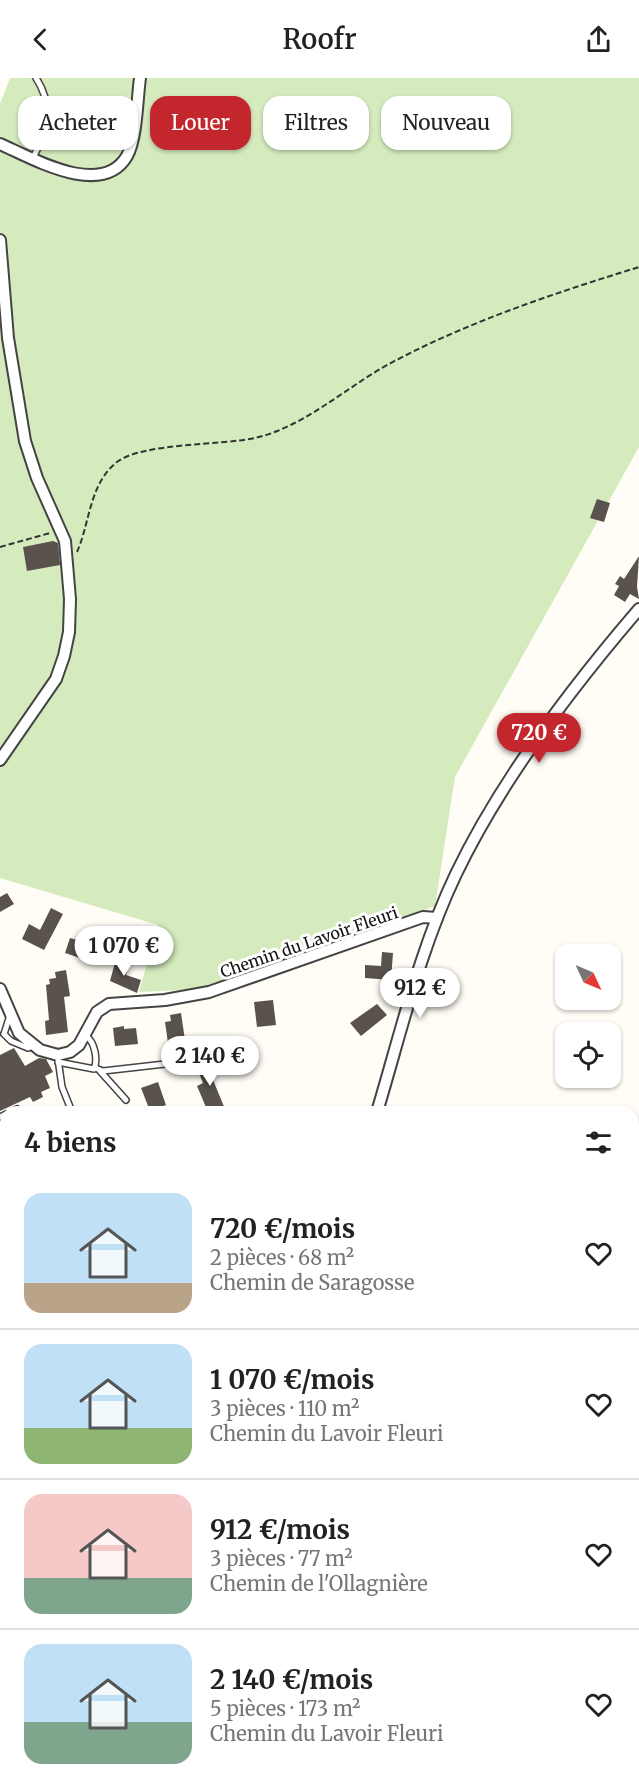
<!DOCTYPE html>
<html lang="fr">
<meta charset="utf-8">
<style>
body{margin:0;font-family:Merriweather,serif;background:#f2f2f2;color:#222;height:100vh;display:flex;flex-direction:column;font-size:22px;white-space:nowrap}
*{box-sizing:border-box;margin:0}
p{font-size:20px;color:#767676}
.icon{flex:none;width:33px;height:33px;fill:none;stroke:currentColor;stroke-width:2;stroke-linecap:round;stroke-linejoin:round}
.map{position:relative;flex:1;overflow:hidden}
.sheet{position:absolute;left:0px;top:1028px;width:639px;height:686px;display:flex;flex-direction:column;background:#fff;border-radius:18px 18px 0 0;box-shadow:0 2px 4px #0004}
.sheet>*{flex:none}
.banner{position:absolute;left:18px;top:18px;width:603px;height:54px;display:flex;gap:12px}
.needle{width:39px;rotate:134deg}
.fabs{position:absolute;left:555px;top:866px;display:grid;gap:12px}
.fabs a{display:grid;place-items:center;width:66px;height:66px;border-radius:12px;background:#fff;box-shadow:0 2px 4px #0004;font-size:30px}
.price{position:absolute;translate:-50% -51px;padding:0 14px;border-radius:21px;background:#fff;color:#222;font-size:20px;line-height:39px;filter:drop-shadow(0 2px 3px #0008)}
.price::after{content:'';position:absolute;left:50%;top:36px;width:18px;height:14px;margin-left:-9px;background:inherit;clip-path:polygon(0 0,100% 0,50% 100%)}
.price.selected{background:#c4262e;color:#fff}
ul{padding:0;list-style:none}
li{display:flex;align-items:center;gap:18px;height:150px;padding:0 24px}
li+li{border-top:2px solid #e0e0e0}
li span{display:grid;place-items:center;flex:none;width:168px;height:120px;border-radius:18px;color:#555}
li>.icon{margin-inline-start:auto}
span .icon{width:72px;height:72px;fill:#fffc;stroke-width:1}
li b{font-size:26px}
h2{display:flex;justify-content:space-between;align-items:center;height:72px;padding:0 24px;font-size:26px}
.pill{padding:0 21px;border-radius:18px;background:#fff;box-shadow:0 2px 4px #0004;font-size:21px;line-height:54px}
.pill.selected{background:#c4262e;color:#fff}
header{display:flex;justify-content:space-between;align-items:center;height:78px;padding:0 24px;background:#fff;font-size:27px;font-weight:600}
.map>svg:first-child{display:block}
.green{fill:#d5ebbd}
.forest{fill:#b9dc9c}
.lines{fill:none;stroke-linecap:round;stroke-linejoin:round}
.stream{stroke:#3f96cf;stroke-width:4}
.building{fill:#5a524d}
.lane-casing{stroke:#444;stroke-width:8}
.street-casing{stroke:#444;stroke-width:14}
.primary-casing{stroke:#222;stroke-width:21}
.path{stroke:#333;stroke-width:2;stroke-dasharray:6 3;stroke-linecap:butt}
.lane{stroke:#fff;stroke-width:5}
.street{stroke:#fff;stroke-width:10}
.primary{stroke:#f9d66b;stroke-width:18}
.labels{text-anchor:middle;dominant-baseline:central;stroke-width:6;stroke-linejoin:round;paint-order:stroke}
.street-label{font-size:16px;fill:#111;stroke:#fff}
</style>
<header><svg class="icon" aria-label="back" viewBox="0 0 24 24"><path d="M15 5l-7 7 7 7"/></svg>Roofr<svg class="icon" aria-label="share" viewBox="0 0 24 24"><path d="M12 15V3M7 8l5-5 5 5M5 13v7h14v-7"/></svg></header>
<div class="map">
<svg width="639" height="1712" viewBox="0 0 639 1712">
<rect width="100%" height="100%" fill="#fffdf5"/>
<polygon class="green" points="10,0 639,0 639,369 455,699 435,828 208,911 139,914 158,847 0,800 0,26"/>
<g class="forest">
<polygon points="639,1362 639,1617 633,1626 633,1365"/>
<polygon points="319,1707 579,1707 575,1712 315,1712"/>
</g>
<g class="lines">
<g class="stream">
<polyline points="633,1566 639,1562"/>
<polyline points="472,1712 476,1707"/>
</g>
</g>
<g class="building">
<polygon points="597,421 610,425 604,444 590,440"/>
<polygon points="53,463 58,465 60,487 27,493 23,469"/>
<polygon points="639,478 637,509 639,521 630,516 625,524 614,517 619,508 615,506 620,498 624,501"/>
<polygon points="7,815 14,826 0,834 0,819"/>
<polygon points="51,830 63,836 44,872 22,861 29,846 40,852"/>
<polygon points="70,860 95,867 89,883 65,875"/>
<polygon points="382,874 393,875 391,902 365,900 365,887 381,888"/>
<polygon points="116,881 129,885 126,897 141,902 137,915 110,903"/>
<polygon points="66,892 70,918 64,919 68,954 46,957 45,943 49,942 46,907 50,906 49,901 56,900 55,894"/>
<polygon points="273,922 276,947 257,949 254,924"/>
<polygon points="377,926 387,937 361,958 350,945"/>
<polygon points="181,935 185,962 168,965 165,944 171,943 170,937"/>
<polygon points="124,948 124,951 136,950 138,966 115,968 113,950"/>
<polygon points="14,970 25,988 39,980 46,981 53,994 45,998 50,1010 41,1014 43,1019 33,1024 30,1019 0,1033 0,977"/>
<polygon points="213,978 219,994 211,997 225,1031 219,1034 208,1034 197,1008 203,1005 199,995 205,992 201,983"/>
<polygon points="158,1004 166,1027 150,1033 141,1010"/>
</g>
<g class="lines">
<defs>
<g id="lane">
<path d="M33 80C47 53 54 27 36 0"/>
<polyline points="4,956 11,963 28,970 33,967"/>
<polyline points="4,956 10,937"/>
<polyline points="58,981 62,1009 72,1034"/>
<path d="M58 984 94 991C98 982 95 964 86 958"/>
<polyline points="95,990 103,993 165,986"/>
<polyline points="100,993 126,1022"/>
<polyline points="12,1034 17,1031"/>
<polyline points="0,1039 6,1036"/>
<polyline points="0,1596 6,1599"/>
<polyline points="81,1707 92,1712"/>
</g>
<g id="street">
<path d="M0 66C32 80 102 121 127 78 137 60 137 21 140 0"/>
<polyline points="0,162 8,260 25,363 37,400 65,463 70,521 69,554 64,578 56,601 0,682"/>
<polyline points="0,911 19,955 40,972 58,977 70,974 79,967 97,934 109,926 165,922 209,914 423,839 437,840"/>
<path d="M377 1034C401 954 420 871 456 796 500 704 572 609 639 531"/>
<polyline points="0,1082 6,1089"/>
<polyline points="0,1246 6,1230"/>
<polyline points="0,1293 6,1324"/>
<polyline points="0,1511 6,1502"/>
<polyline points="0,1658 6,1659"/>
<polyline points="633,1693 639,1683"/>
<polyline points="8,1712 10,1707"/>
<polyline points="620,1712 624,1707"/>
</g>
<g id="primary">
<polyline points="633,1611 639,1606"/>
<polyline points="544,1712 548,1707"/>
</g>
</defs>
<use href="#lane" class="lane-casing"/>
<use href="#street" class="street-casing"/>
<use href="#primary" class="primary-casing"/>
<g class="path">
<polyline points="0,469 50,455"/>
<path d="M77 474C90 445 89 406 117 384 141 365 223 367 255 360 304 349 345 310 389 286 467 244 555 215 639 189"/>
</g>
<use href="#lane" class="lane"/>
<use href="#street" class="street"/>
<use href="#primary" class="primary"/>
</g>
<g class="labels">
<g class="street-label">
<text transform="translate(309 864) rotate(-19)">Chemin du Lavoir Fleuri</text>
</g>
</g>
</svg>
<div class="fabs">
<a><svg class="needle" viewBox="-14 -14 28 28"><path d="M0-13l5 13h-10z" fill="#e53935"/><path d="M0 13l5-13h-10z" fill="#767676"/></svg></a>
<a><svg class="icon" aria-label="locate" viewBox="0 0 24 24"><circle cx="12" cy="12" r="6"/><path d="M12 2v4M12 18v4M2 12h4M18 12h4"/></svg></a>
</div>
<b class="price selected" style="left:539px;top:686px">720 €</b>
<b class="price" style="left:124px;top:899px">1 070 €</b>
<b class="price" style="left:420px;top:941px">912 €</b>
<b class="price" style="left:210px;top:1009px">2 140 €</b>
<div class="banner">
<a class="pill">Acheter</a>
<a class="pill selected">Louer</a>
<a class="pill">Filtres</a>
<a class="pill">Nouveau</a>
</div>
<section class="sheet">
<h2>4 biens<svg class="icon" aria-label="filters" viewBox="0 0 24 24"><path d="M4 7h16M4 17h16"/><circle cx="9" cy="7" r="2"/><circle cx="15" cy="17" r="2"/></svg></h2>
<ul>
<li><span style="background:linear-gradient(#bfe0f5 75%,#b9a48a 0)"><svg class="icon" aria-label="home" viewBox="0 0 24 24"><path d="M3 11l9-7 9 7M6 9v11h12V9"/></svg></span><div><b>720 €/mois</b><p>2 pièces · 68 m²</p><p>Chemin de Saragosse</p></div><svg class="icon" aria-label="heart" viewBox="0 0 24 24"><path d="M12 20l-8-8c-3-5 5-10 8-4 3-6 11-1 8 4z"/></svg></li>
<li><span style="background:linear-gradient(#bfe0f5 70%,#8fb573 0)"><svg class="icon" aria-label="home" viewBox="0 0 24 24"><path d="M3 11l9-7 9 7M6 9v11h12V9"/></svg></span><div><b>1 070 €/mois</b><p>3 pièces · 110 m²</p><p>Chemin du Lavoir Fleuri</p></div><svg class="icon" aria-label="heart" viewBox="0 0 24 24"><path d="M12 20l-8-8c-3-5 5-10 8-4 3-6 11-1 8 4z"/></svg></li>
<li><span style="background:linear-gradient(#f6c9c9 70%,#7fa58c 0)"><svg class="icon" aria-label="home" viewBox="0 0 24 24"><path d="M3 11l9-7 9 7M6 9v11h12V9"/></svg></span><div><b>912 €/mois</b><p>3 pièces · 77 m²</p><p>Chemin de l'Ollagnière</p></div><svg class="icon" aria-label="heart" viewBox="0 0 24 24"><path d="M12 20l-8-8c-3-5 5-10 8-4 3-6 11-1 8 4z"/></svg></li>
<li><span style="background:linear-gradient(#bfe0f5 65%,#7fa58c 0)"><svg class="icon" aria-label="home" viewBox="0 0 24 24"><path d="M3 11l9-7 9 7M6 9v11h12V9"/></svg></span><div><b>2 140 €/mois</b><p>5 pièces · 173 m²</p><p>Chemin du Lavoir Fleuri</p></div><svg class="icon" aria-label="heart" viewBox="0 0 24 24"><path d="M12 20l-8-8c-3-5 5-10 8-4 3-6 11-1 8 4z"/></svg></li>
</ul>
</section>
</div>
